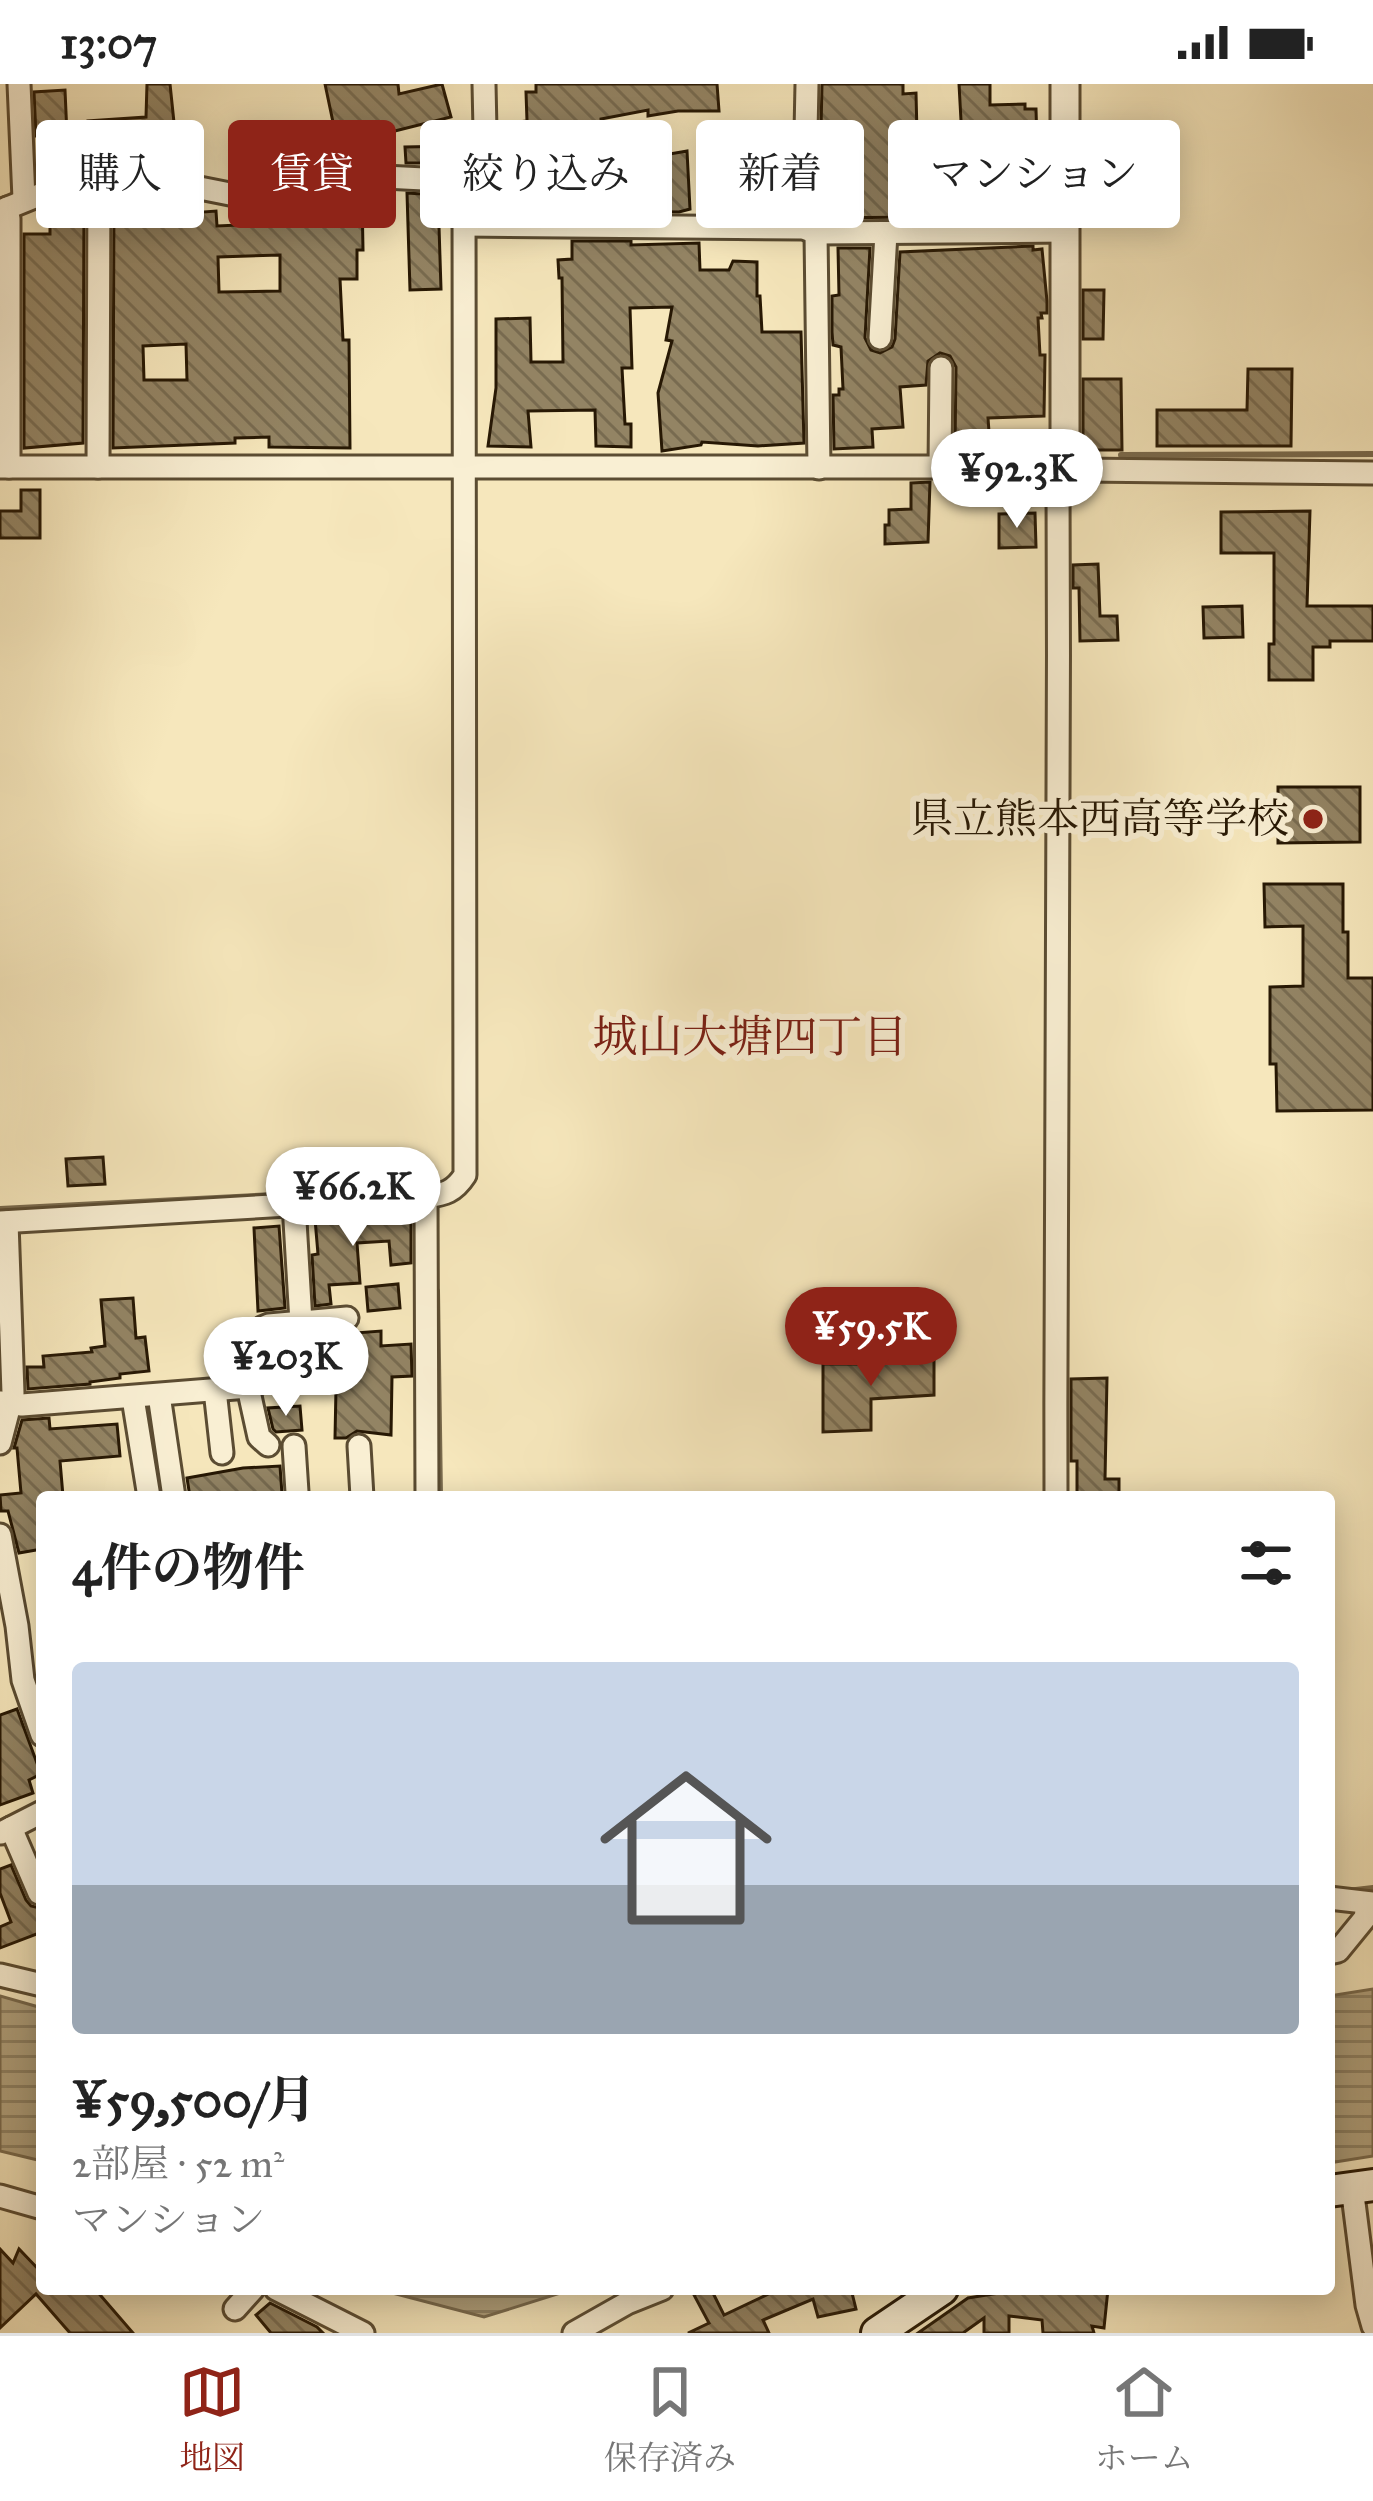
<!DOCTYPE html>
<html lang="ja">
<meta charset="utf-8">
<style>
body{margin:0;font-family:"IM FELL Great Primer","Noto Serif JP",serif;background:#f6f6f6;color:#222;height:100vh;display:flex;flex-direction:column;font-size:45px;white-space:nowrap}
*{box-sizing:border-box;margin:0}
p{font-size:39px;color:#767676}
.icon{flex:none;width:66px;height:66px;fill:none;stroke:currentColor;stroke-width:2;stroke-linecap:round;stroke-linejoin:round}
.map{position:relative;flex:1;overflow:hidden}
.details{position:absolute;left:36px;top:1407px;width:1299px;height:804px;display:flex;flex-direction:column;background:#fff;border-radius:12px;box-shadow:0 6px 30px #0003}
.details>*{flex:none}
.guide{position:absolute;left:36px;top:36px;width:1302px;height:108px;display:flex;gap:24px}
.price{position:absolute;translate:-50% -102px;padding:0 27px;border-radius:42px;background:#fff;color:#222;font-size:39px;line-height:78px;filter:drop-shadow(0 3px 6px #0008)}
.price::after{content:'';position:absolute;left:50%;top:72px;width:36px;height:27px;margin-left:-18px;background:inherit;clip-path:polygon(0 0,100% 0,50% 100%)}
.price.active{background:#8f2418;color:#fff}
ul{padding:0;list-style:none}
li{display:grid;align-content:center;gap:24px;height:636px;padding:0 36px}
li+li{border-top:3px solid #e0e0e0}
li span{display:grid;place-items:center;height:372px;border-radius:12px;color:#555}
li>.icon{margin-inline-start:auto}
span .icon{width:216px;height:216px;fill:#fffc;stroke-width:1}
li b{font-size:51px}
h2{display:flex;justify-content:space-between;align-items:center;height:144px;padding:0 36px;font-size:51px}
.tag{padding:0 42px;border-radius:12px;background:#fff;box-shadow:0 6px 30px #0003;font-size:42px;line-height:108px}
.tag.active{background:#8f2418;color:#fff}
.status{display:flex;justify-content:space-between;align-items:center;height:84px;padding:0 60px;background:#fff;direction:ltr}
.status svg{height:33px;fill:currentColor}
.tabs{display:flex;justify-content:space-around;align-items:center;height:168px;border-top:3px solid #e0e0e0;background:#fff;font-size:33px;color:#767676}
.tabs a{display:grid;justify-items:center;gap:6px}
.tabs .active{color:#8f2418}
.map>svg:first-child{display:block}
.water{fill:url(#water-rules);stroke:#796a4d;stroke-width:3}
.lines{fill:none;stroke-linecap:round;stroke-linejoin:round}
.stream{stroke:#796a4d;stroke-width:6}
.building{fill:url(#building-back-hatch);stroke:#271804;stroke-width:3;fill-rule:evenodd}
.minor-casing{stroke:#5b4c32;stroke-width:27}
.tertiary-casing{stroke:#5b4c32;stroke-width:33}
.secondary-casing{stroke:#271804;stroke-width:36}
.minor{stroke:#f9efd3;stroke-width:21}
.tertiary{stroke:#f9efd3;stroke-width:27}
.secondary{stroke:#f9efd3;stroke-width:30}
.poi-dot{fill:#8f2418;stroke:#f9efd3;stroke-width:4.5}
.labels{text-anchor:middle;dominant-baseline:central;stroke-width:12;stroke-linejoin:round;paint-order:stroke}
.poi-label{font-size:42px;fill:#271804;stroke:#f9efd3;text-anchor:end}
.neighbourhood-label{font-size:45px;fill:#7a1f14;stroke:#f9efd3}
</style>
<div class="status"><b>13:07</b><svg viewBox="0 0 49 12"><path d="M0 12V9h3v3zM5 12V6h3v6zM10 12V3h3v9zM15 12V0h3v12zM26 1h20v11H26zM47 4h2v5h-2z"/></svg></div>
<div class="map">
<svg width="1373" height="2249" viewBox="0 0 1373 2249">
<defs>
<pattern id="water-rules" width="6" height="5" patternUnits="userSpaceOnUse" patternTransform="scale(3)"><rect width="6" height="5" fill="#b0a17d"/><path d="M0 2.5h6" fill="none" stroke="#8f8264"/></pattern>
<pattern id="building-back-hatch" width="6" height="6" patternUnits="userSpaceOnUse" patternTransform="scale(3)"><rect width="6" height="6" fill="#938464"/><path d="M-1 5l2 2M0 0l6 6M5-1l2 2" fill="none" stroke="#786b50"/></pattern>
</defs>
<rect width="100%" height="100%" fill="#f6e7bc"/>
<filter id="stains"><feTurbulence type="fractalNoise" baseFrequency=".00167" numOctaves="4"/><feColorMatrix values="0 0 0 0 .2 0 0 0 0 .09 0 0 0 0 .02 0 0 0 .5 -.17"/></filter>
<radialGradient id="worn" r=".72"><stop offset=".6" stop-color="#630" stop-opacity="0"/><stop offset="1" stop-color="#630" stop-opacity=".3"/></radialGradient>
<g class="water">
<polygon points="1373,1905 1373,2072 1329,2079 1329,1912"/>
<polygon points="0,1912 42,1924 42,2077 0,2067"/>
<polygon points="377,2205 573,2205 484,2233"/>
</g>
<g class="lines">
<g class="stream">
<polyline points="1121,371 1373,370"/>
<polyline points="0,1125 353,1107"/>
<polyline points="437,1207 440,1413"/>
<polyline points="1347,1807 1373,1804"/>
</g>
</g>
<g class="building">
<polygon points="147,0 170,0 178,77 153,77 153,71 90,75 88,37 146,33"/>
<polygon points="325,0 398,0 399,10 442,0 451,33 355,57 356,64 363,64 366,79 342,83 339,67 299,71 299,77 245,83 241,54 334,43"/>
<polygon points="536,0 717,0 719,27 678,27 648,32 648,26 601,35 602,55 551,56 552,92 601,93 601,101 654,102 652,73 687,67 690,125 679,128 508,126 509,110 517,110 518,65 498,67 500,40 527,37 526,8 536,8"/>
<polygon points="822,0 903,0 903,10 916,9 919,133 819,134"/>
<polygon points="959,0 990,0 990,21 1025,20 1025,25 1036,25 1037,59 1044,59 1047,124 1018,125 1018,132 955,133 953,77 963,73"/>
<polygon points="65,6 67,51 36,52 34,8"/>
<polygon points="454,62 454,79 406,79 405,63"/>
<path d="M114 108H142L144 121 176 119 177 130 216 127 217 142 281 139 280 126 362 112 363 166H357V195H340L343 256H349L350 364 269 363V353L235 354V359L113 364ZM280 171V207L219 208 218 173ZM186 260 187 296H144L143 262Z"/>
<polygon points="407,109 438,111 441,205 410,206"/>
<polygon points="57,120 84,120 83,359 24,364 24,150 50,150 50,123"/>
<polygon points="572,157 631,157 631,161 699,159 700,186 729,186 733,177 757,178 757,212 760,212 762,248 801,248 804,359 758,362 702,358 701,361 662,367 658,309 672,257 666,256 672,223 630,224 632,284 622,284 625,340 631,340 631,363 596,362 595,326 528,327 531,363 488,362 496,304 496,235 530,234 531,278 563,278 562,194 559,194 558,176 572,175"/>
<polygon points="1033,162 1033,166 1042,165 1047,217 1047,229 1041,229 1042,234 1038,234 1040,271 1045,271 1044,332 988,334 990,361 955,363 956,283 950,272 940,269 928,277 926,301 900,303 903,343 872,345 873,363 834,365 833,311 839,311 839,305 843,305 841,263 833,261 832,248 832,212 839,211 838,164 870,164 865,254 871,266 880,269 892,263 895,255 900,168"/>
<polygon points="1083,206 1104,206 1103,255 1083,255"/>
<polygon points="1248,285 1292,285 1291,362 1157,362 1157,326 1247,326"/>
<polygon points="1083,295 1121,295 1122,366 1083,366"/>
<polygon points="930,398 928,458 885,460 885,441 889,441 889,426 911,425 911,399"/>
<polygon points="21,406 40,406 40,454 0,454 0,427 21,427"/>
<polygon points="1310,427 1307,522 1373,522 1373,557 1330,557 1330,563 1313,563 1313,596 1269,596 1269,560 1274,560 1274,469 1221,469 1221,428"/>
<polygon points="1035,429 1036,463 999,464 999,430"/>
<polygon points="1098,480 1100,532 1117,532 1118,556 1080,557 1079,504 1073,504 1073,481"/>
<polygon points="1242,522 1243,553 1204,554 1203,523"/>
<polygon points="1278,703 1360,703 1360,758 1278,759"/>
<polygon points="1264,800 1343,800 1343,848 1348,848 1348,894 1373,894 1373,1026 1277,1027 1276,980 1270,980 1270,903 1303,902 1303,842 1265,843"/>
<polygon points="103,1073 105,1100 68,1102 66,1075"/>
<polygon points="384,1131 384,1138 411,1136 411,1179 391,1181 389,1157 357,1159 360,1199 329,1201 331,1220 315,1222 312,1171 318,1170 315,1135"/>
<polygon points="279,1142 285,1224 258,1227 254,1144"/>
<polygon points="398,1200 400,1224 368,1227 366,1203"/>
<polygon points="133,1214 136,1254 145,1253 149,1287 120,1290 120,1294 90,1298 90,1300 28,1305 27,1283 44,1283 43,1272 92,1268 91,1264 105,1262 101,1216"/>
<polygon points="381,1247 381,1262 411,1260 412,1292 392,1293 391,1351 357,1347 346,1354 335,1354 336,1304 323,1307 319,1282 278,1284 276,1255"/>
<polygon points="877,1272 934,1273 934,1311 871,1315 871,1346 823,1348 823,1280 877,1280"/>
<polygon points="1107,1294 1105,1395 1119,1395 1119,1413 1077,1413 1077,1377 1071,1377 1071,1295"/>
<polygon points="300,1322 302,1346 276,1348 273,1345 268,1324"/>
<polygon points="49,1334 50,1345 117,1340 120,1372 60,1377 63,1412 42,1413 42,1465 19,1469 8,1427 1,1427 0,1411 21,1409 17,1364 14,1364 22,1336"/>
<polygon points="280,1382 282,1410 249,1413 190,1413 187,1394 243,1384"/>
<polygon points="17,1625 41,1690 29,1696 33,1709 0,1721 0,1631"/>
<polygon points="11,1781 26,1816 31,1822 40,1824 42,1848 0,1864 0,1843 11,1838 0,1809 0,1785"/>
<polygon points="0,2165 13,2179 19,2165 42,2189 42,2205 95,2205 133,2249 70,2249 36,2210 0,2244"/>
<polygon points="706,2205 711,2205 724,2231 779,2205 851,2205 856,2225 818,2233 813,2215 763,2236 769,2249 688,2249 709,2239 694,2211"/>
<polygon points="1025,2205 1108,2205 1104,2244 1092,2242 1094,2249 1043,2249 1042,2236 1009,2232 1009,2249 984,2249 984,2234 963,2249 918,2249 968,2214"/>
<polygon points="270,2219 317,2243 323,2249 271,2249 256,2231"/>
</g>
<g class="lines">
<defs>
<g id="minor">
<polyline points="19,0 24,115"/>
<polyline points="7,124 9,135 9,383"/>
<polyline points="0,127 81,94 99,93 134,91 255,115 384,93 464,97"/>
<polyline points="464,141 804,144 816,149 1067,147"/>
<polyline points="804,144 807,0"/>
<polyline points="816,149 819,384"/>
<polyline points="880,254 886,149"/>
<polyline points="0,383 1029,383 1081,386 1373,389"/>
<polyline points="98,383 99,93"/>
<polyline points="940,383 941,284"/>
<polyline points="426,1113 427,1413"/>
<polyline points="294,1120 301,1238"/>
<path d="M0 1138 426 1113C445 1110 454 1108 465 1091L464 97 480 68 485 46 484 0"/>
<path d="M248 1303 261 1298C267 1280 257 1262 262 1244L269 1241 347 1234"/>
<polyline points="215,1306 222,1369"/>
<polyline points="159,1311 174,1413"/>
<polyline points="133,1314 149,1413"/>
<polyline points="0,1318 22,1321 248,1303 259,1353 268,1361"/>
<polyline points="0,1359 13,1309 7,1138"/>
<polyline points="294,1362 297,1408"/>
<polyline points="359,1362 362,1413"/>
<path d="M1056 1413C1055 1075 1060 737 1058 399L1062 383"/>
<polyline points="0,1451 17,1542 23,1596 42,1651"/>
<polyline points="11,1744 39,1809"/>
<polyline points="1,1749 42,1728"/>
<polyline points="1329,1814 1373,1819"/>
<polyline points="1329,1869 1338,1867 1365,1834 1367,1820"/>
<polyline points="0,1891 42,1901"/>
<polyline points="1352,2103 1367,2221 1373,2242"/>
<polyline points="0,2112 42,2124"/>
<polyline points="276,2205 363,2249"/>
<polyline points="235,2225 253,2205"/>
<polyline points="574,2249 627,2219 662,2205"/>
</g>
<polyline id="tertiary" points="1062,383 1065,370 1065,0"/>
<g id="secondary">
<polyline points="1329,2107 1373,2101"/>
<polyline points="877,2249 942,2205"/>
</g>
</defs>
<use href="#minor" class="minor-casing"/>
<use href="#tertiary" class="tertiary-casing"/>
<use href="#secondary" class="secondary-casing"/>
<use href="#minor" class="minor"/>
<use href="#tertiary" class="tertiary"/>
<use href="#secondary" class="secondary"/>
</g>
<circle class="poi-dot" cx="1313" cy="735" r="12"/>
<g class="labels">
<g class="poi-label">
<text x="1289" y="735">県立熊本西高等学校</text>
</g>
<g class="neighbourhood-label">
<text x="750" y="952">城山大塘四丁目</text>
</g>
</g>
<rect width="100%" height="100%" filter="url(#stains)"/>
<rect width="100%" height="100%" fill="url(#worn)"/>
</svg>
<b class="price" style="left:1017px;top:447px">¥92.3K</b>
<b class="price" style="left:353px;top:1165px">¥66.2K</b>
<b class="price active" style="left:871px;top:1305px">¥59.5K</b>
<b class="price" style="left:286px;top:1335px">¥203K</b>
<div class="guide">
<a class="tag">購入</a>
<a class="tag active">賃貸</a>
<a class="tag">絞り込み</a>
<a class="tag">新着</a>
<a class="tag">マンション</a>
</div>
<section class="details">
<h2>4件の物件<svg class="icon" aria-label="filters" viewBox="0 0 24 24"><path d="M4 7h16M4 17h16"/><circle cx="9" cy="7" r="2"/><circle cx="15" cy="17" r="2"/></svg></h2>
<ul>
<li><span style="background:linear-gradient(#c9d6e8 60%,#9aa5b1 0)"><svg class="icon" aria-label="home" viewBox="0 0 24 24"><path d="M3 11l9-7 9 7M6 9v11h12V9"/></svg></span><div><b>¥59,500/月</b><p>2部屋 · 52 m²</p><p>マンション</p></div></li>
</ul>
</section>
</div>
<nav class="tabs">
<a class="active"><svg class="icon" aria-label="map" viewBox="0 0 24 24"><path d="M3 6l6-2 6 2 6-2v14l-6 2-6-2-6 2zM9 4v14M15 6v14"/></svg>地図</a>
<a><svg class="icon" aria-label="saved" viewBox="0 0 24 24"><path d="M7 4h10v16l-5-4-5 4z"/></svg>保存済み</a>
<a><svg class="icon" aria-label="home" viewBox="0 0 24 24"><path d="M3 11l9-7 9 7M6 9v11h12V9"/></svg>ホーム</a>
</nav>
